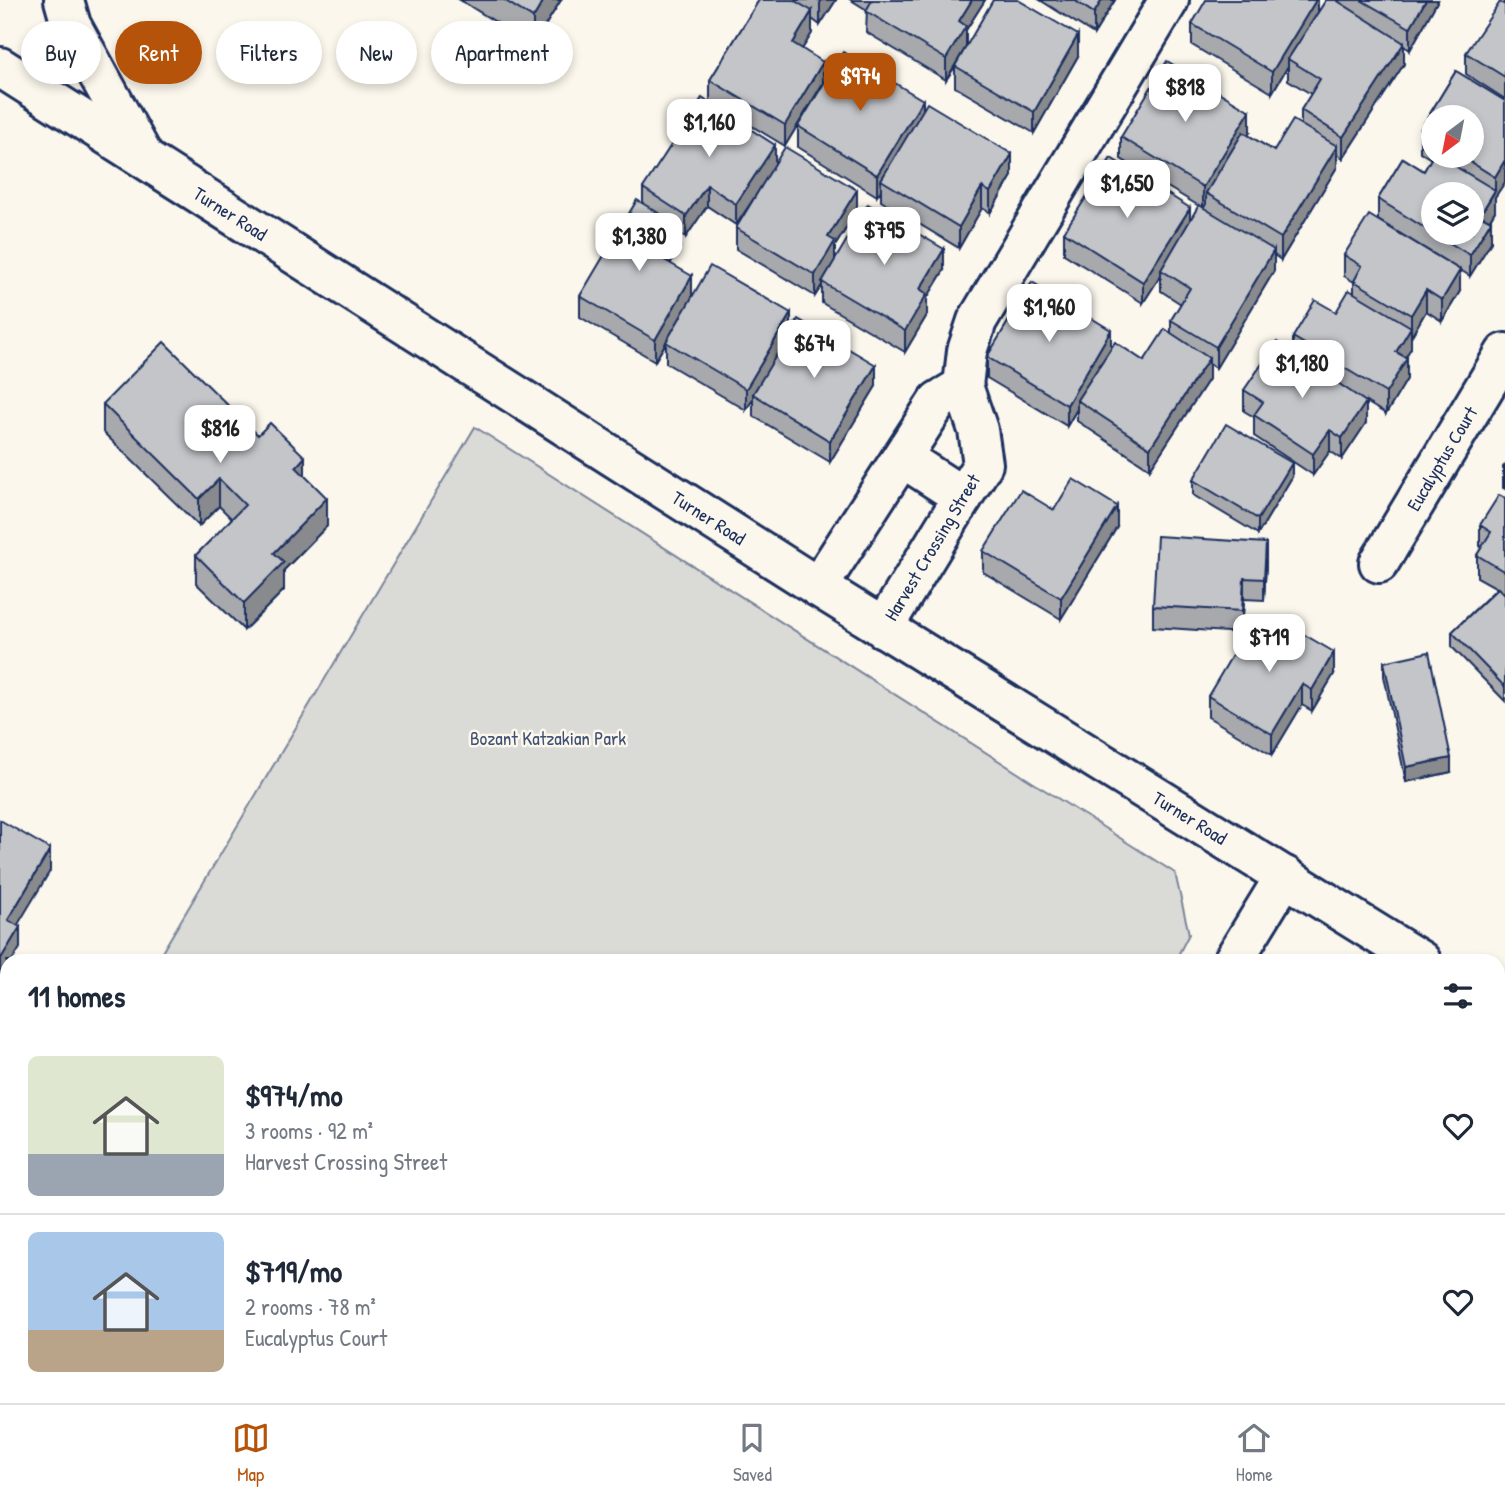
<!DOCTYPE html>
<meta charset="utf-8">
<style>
body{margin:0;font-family:"Patrick Hand",sans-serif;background:#f6f6f7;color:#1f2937;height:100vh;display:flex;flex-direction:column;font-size:26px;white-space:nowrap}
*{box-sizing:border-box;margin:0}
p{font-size:23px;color:#747a83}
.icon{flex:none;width:38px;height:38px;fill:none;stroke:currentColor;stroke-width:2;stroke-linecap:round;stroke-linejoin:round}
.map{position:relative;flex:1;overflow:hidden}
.sheet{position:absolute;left:0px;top:954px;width:1505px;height:450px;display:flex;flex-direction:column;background:#fff;border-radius:21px 21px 0 0;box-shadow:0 4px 10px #0003}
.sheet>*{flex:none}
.top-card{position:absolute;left:21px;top:21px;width:700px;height:63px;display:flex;gap:14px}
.needle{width:46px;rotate:212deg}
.controls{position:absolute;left:1421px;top:105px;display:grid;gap:14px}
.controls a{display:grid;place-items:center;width:63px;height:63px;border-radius:50%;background:#fff;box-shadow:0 4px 10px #0003;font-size:35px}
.price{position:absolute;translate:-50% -60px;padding:0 16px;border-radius:14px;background:#fff;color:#222;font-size:23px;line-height:46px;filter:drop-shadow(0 2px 4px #0008)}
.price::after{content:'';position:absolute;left:50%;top:42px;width:21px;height:16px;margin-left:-10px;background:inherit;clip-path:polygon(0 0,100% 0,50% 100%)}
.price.on{background:#b45309;color:#fff}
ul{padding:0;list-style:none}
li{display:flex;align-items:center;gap:21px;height:175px;padding:0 28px}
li+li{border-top:2px solid #e0e1e3}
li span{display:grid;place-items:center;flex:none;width:196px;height:140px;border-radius:10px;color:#555}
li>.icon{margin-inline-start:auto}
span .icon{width:84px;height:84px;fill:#fffc;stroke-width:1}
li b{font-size:30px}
h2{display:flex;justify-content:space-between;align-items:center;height:84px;padding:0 28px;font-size:30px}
.tag{padding:0 24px;border-radius:32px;background:#fff;box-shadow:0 4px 10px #0003;font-size:24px;line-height:63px}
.tag.on{background:#b45309;color:#fff}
.tab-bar{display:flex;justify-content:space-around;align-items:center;height:98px;border-top:2px solid #e0e1e3;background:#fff;font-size:19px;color:#747a83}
.tab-bar a{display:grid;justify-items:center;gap:4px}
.tab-bar .on{color:#b45309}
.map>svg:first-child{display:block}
.green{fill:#dadad7;stroke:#7a849a;stroke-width:2}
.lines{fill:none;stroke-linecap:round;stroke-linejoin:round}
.minor-casing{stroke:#1b2f5e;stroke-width:44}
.major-casing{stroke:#1b2f5e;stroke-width:44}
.minor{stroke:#fbf7ec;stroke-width:38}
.major{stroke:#fbf7ec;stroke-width:38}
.wall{fill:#a8a9ad;stroke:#1b2f5e;stroke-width:2;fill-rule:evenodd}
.shaded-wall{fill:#888a8d;stroke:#1b2f5e;stroke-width:2}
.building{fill:#c3c5c9;stroke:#1b2f5e;stroke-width:2}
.labels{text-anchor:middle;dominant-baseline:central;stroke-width:5;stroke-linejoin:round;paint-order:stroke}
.street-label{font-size:19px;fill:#1b2f5e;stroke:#fbf7ec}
.park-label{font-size:19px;fill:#415176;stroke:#fbf7ec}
</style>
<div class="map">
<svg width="1505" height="1403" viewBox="0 0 1505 1403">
<rect width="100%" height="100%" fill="#fbf7ec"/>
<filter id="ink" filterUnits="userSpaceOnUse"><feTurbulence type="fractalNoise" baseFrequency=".0143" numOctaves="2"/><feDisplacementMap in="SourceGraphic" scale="14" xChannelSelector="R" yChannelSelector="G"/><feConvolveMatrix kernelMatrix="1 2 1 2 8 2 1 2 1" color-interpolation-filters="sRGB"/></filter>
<g filter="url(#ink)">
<g class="green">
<polygon points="475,427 1175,873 1189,934 1175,961 158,959"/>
<polygon points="852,1397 1014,1397 1012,1403 866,1403"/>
</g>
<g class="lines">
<defs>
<g id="minor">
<polyline points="963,386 967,351 977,321 1169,0"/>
<polyline points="903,458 963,497"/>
<path id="s1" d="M1379 563 1505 353"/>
<polyline points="818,587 938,401 963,386 978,430 983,464 883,628"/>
<polyline points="1233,961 1285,876"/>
<polyline points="1498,1361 1505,1365"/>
<polyline points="795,1396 807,1403"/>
<polyline points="135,1403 139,1396"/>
<polyline points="667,1403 671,1396"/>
<polyline points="1049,1403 1050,1396"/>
</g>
<g id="major">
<polyline points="64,0 71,25 142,154"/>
<path id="s2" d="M0 67 818 587 1421 961"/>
<polyline points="1498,1008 1505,1013"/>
</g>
</defs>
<use href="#minor" class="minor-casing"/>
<use href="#major" class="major-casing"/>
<use href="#minor" class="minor"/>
<use href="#major" class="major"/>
</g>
<g class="wall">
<polygon points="460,0 561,0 533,45"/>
<polygon points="759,0 836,0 820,25 812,19 812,33 802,49 823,83 785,146 710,101 710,80"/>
<polygon points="851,0 985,0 966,30 966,46 1078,56 1034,133 955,87 955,67 946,80 866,32 867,10"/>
<polygon points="1040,0 1115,0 1094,34"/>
<polygon points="1318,0 1318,13 1326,0 1438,0 1410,50 1404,46 1404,64 1343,158 1337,154 1337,167 1281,260 1274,255 1274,271 1216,368 1209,364 1209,379 1150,469 1077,421 1077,409 1067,426 987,378 987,357 1111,348 1144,361 1171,333 1171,320 1181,304 1161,291 1161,275 1143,303 1064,254 1064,232 1190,221 1199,206 1121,159 1121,137 1250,132 1248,135 1274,151 1301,124 1301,110 1311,94 1288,80 1288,66 1272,93 1192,45 1192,24"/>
<polygon points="1504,0 1505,0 1505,99 1466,74 1466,53 1504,5"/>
<path d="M1456 71 1505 101V182L1495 197V211L1490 220 1491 221V242L1470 276 1378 220V199L1403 158 1424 171 1431 159 1420 152V130ZM1433 117H1472V156H1433ZM1433 194H1472V233H1433Z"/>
<polygon points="923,111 1012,176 990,213 982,208 959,248 881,201 881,190 877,196 798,147 798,126"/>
<polygon points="775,164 857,211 835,246 835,258 944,270 927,298 927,315 905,352 822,303 822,285 815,296 736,249 736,228 759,190 736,225 707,206 686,237 680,234 680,247 670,264 692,296 791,331 876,386 830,462 753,416 753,399 746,410 666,363 666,343 655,361 580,317 580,296 643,203 643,188"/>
<polygon points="1344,255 1460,291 1442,321 1426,311 1411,337 1411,336 1411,348 1405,357 1407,379 1386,414 1366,402 1366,423 1342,459 1330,451 1313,475 1254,436 1254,417 1244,411 1244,390 1293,353 1293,337 1336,312 1354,293 1354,282 1344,276"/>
<polygon points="103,404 258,435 305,476 327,526 284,570 284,590 244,630 196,583 196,555 232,519 219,506 199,526 103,432"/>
<polygon points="1505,465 1505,489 1503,488 1503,467"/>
<polygon points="1292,477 1258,534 1193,495 1193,480"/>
<polygon points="1505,498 1505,593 1501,591 1505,595 1505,701 1452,647 1452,632 1497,588 1477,577 1477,555 1482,547 1480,546 1480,525"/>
<polygon points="1054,510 1117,527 1061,619 983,572 983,551"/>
<polygon points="1266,564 1264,600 1244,599 1242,633 1153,627 1153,606"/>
<polygon points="1384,662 1451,772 1406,782 1384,676"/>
<polygon points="1334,674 1312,711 1302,705 1272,755 1208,717 1208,696"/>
<polygon points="1505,1247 1505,1290 1498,1286 1498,1259"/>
<polygon points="7,1255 7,1396 0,1403 0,1267"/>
<polygon points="247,1396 379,1396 375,1403 243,1403"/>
<polygon points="459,1396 590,1396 590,1403 455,1403"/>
<polygon points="1118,1396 1182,1396 1179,1403 1118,1403"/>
</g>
<g class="shaded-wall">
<polygon points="544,0 561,0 533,45 533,18"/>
<polygon points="822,0 836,0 820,25 820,3"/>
<polygon points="972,0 985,0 966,30 966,47 946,80 946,59 959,21"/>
<polygon points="1102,0 1115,0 1094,34 1094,13"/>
<polygon points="1316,0 1318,0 1318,18 1288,59 1288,66 1272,93 1272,72"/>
<polygon points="1426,0 1438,0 1410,50 1410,28"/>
<polygon points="812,11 812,33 793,64 793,43"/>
<polygon points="1078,35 1078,56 1034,133 1034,112"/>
<polygon points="1404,43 1404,64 1343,158 1343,137"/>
<polygon points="823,62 823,83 785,146 785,125"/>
<polygon points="923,100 923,121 881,180 881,190 877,196 877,175"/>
<polygon points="1250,111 1250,132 1211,196 1206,193 1206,204 1203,209 1203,187"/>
<polygon points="775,145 775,167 736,225 736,204"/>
<polygon points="1337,146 1337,167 1281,260 1281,238"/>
<polygon points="1012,154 1012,176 990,213 990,192"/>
<polygon points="1505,160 1505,182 1495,197 1495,211 1480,236 1480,215 1495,191 1495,177"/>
<polygon points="707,185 707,206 686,237 686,216"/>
<polygon points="982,187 982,208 959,248 959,227"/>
<polygon points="857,190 857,211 835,246 835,262 822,282 822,285 815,296 815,275 828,237"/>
<polygon points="1190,208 1190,229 1161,270 1161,275 1143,303 1143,282"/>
<polygon points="1491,221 1491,242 1470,276 1470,255"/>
<polygon points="680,226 680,247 661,279 661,258"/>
<polygon points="944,249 944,270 927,298 927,315 905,352 905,331 920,289"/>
<polygon points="1274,250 1274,271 1216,368 1216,347"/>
<polygon points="1460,270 1460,291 1442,321 1442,300"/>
<polygon points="692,276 692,298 655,361 655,340"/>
<polygon points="1426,290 1426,311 1411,337 1411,315"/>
<polygon points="791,313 791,334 753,394 753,399 746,410 746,389"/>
<polygon points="1411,327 1411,348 1396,373 1396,352"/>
<polygon points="1111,330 1111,351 1077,400 1077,409 1067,426 1067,405"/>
<polygon points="1209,358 1209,379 1150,469 1150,448"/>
<polygon points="1407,358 1407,379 1386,414 1386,393"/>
<polygon points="876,365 876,386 830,462 830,441"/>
<polygon points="1366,402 1366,423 1342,459 1342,438"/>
<polygon points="1330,430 1330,451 1313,475 1313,454"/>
<polygon points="305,457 305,485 296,467"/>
<polygon points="1292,463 1292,477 1258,534 1258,519"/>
<polygon points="219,479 219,506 199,526 199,499"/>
<polygon points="327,498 327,526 284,570 284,590 244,630 244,603 274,553"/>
<polygon points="1117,506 1117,527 1061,619 1061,598"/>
<polygon points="1266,543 1266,564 1264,600 1264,579"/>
<polygon points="1244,578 1244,599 1242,633 1242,611"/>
<polygon points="1334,652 1334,674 1312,711 1312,690"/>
<polygon points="1302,684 1302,705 1272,755 1272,734"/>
<polygon points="1451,758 1451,772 1406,782 1406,767"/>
<polygon points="50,849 50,871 8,941 8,920"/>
<polygon points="20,927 20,948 12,961 7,961 7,970 0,981 0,960"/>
<polygon points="1505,1220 1505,1241 1498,1252 1498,1230"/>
<polygon points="22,1396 35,1396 31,1403 18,1403"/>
<polygon points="344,1396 347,1396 347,1403 340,1403"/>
<polygon points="366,1396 379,1396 375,1403 362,1403"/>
<polygon points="587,1396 590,1396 590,1403 583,1403"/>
<polygon points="1172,1396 1182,1396 1179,1403 1168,1403"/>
<polygon points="1385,1396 1392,1396 1392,1403 1382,1403"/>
</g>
<g class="building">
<polygon points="504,0 544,0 533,18"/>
<polygon points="759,0 793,0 812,11 793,43 823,62 785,125 710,80"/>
<polygon points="872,0 972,0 959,21 966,26 946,59 866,11"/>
<polygon points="993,0 1018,0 1078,35 1034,112 955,66"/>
<polygon points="1074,0 1102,0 1094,13"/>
<polygon points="1206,0 1316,0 1272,72 1192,24"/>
<polygon points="1326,0 1336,0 1404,43 1343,137 1301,110 1320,79 1288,59"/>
<polygon points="1361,0 1426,0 1410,28"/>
<polygon points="1500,2 1505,5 1505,77 1466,53"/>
<polygon points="843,52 923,100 877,175 798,126"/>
<polygon points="1167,61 1250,111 1203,187 1121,137"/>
<polygon points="1456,71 1505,101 1505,160 1495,177 1461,156 1472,156 1472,117 1433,117 1433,139 1420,130"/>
<polygon points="702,98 775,145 736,204 707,185 686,216 643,188"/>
<polygon points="927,103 1012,154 990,192 982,187 959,227 881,180"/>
<polygon points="1293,120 1337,146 1281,238 1206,193 1243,132 1274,151"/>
<polygon points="785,147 857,190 828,237 835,241 815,275 736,228"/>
<polygon points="1433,155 1438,156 1495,190 1480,215 1491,221 1470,255 1433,233 1472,233 1472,194 1433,194 1433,233 1378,199 1403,158 1424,171"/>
<polygon points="1111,158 1190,208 1143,282 1064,232"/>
<polygon points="637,200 680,226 661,258 692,276 655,340 580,296"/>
<polygon points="868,204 944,249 920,289 927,294 905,331 822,282"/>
<polygon points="1199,205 1274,250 1216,347 1171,320 1190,288 1161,270"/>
<polygon points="1369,215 1460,270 1442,300 1426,290 1411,315 1354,281 1362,266 1344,255"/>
<polygon points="710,266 791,313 746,389 666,342"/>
<polygon points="1032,282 1111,330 1067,405 987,357"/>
<polygon points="1349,290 1411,327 1396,352 1407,358 1386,393 1293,337 1315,300 1336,312"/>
<polygon points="798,319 876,365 830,441 753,394"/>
<polygon points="1165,329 1209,358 1150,448 1077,400 1115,342 1144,361"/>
<polygon points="164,342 258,435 270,423 305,457 296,467 327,498 274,553 284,562 244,603 196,555 245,505 219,479 199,499 103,404"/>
<polygon points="1277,342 1366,402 1342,438 1330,430 1313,454 1254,415 1263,402 1244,390"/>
<polygon points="1226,424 1292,463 1258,519 1193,480"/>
<polygon points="1073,479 1117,506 1061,598 983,551 1021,490 1054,510"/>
<polygon points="1499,495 1505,498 1505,572 1477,555 1491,532 1480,525"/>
<polygon points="1157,536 1266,543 1264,579 1244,578 1242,611 1153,606"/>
<polygon points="1498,588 1505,595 1505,687 1452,632"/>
<polygon points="1253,620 1279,635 1286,624 1334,652 1312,690 1302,684 1272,734 1208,696"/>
<polygon points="1429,652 1451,758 1406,767 1384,662"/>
<polygon points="0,820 50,849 8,920 20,927 0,960"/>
<polygon points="1498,1137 1505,1141 1505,1220 1498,1230"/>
<polygon points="1505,1247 1505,1269 1498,1264 1498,1259"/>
<polygon points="7,1255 7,1293 0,1288 0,1267"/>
<polygon points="7,1294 7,1337 0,1333 0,1306"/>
<polygon points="0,1346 7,1350 7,1396 22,1396 18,1403 0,1403"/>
<polygon points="247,1396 290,1396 301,1403 243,1403"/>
<polygon points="309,1396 344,1396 340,1403 320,1403"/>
<polygon points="354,1396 366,1396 362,1402"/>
<polygon points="459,1396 486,1396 497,1403 455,1403"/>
<polygon points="513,1396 587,1396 583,1403 523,1403"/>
<polygon points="1148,1396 1172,1396 1168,1403 1162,1403"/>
<polygon points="1224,1396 1336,1396 1338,1398 1335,1403 1220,1403"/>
<polygon points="1349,1396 1385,1396 1382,1402 1383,1403 1345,1403"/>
<polygon points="1414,1396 1437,1396 1448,1403 1410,1403"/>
</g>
</g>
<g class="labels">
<g class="street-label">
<text stroke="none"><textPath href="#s2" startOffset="273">Turner Road</textPath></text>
<text stroke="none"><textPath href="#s1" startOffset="122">Eucalyptus Court</textPath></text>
<text stroke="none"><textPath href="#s2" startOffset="840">Turner Road</textPath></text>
<text transform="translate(932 547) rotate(-59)">Harvest Crossing Street</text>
<text stroke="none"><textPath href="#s2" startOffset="1407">Turner Road</textPath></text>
</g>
<g class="park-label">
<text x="548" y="738">Bozant Katzakian Park</text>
</g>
</g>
</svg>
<div class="controls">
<a><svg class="needle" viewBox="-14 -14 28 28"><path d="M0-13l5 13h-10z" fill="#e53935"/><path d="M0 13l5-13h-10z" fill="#747a83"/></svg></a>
<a><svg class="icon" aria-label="layers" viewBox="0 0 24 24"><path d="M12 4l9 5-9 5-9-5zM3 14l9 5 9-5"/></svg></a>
</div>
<b class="price on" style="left:860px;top:113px">$974</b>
<b class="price" style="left:1185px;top:124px">$818</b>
<b class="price" style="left:709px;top:159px">$1,160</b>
<b class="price" style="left:1127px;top:220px">$1,650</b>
<b class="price" style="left:884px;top:267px">$795</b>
<b class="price" style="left:639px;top:273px">$1,380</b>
<b class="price" style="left:1049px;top:344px">$1,960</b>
<b class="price" style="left:814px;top:380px">$674</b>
<b class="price" style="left:1302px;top:400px">$1,180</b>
<b class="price" style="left:220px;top:465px">$816</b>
<b class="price" style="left:1269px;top:674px">$719</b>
<div class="top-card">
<a class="tag">Buy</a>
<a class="tag on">Rent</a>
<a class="tag">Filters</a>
<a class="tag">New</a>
<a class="tag">Apartment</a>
</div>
<section class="sheet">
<h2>11 homes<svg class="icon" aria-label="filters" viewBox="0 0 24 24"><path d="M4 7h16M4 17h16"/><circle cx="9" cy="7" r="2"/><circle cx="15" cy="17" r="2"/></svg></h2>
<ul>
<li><span style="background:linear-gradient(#dfe7d0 70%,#9aa5b1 0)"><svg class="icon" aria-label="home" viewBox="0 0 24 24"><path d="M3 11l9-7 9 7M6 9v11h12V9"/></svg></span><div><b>$974/mo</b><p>3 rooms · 92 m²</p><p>Harvest Crossing Street</p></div><svg class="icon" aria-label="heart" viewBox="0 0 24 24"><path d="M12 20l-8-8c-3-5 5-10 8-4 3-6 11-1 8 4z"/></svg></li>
<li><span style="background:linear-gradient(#a9c7e8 70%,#b9a48a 0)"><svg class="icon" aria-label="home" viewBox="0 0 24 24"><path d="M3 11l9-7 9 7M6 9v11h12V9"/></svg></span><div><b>$719/mo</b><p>2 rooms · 78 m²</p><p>Eucalyptus Court</p></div><svg class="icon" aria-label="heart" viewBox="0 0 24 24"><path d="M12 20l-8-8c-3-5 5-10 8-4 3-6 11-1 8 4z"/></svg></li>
</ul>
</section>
</div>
<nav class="tab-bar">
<a class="on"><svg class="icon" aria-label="map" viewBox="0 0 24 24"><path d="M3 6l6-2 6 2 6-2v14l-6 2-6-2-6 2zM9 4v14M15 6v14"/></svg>Map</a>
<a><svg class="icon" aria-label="saved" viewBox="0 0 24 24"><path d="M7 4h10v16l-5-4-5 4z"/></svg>Saved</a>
<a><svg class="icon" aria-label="home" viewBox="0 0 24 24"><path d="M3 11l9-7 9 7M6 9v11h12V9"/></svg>Home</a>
</nav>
